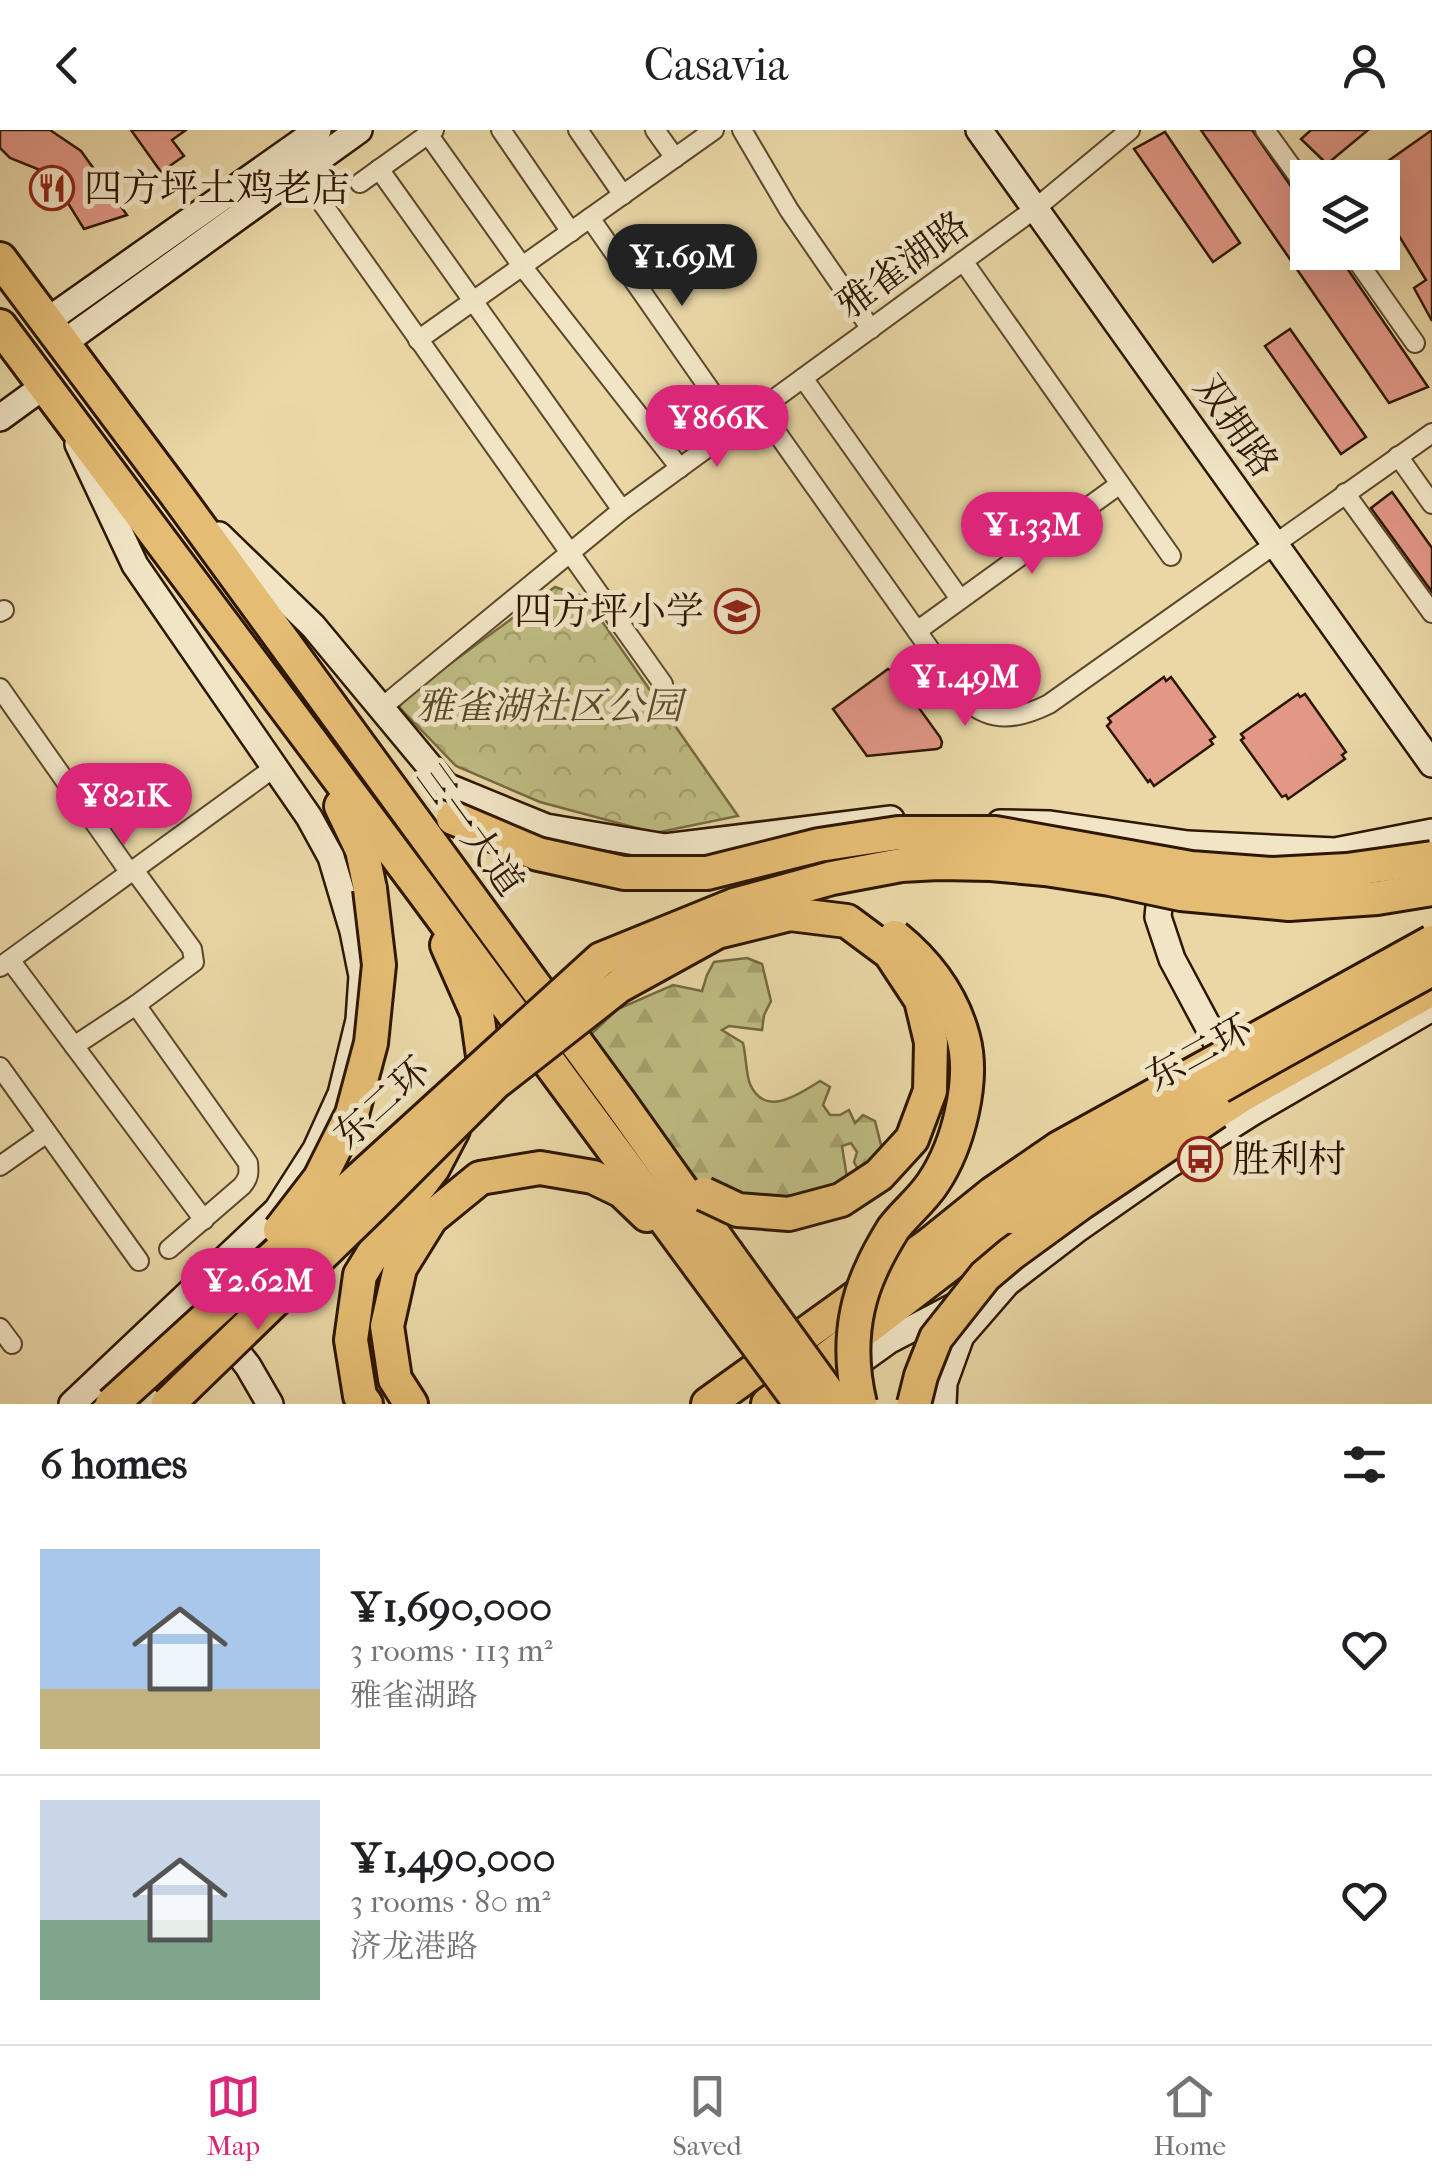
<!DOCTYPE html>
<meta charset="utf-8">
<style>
body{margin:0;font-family:"IM FELL French Canon","Noto Serif SC",serif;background:#f2f2f2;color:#202124;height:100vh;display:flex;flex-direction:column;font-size:38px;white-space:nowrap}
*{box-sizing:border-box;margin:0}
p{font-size:32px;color:#757577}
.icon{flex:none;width:55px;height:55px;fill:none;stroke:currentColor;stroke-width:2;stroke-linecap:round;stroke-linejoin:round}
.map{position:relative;height:1274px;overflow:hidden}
.sheet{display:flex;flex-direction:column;background:#fff;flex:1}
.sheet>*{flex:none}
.buttons{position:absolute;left:1290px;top:30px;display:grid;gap:20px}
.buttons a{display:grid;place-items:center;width:110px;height:110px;border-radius:0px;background:#fff;box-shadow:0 10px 40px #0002;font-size:50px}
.price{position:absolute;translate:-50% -85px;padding:0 22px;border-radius:35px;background:#db2777;color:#fff;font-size:32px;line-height:65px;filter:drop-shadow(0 2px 5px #0008)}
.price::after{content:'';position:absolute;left:50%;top:60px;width:30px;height:22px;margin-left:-15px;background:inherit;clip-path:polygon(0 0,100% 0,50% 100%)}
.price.active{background:#222;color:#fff}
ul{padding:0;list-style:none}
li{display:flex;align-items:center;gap:30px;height:250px;padding:0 40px}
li+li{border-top:2px solid #e0e0e0}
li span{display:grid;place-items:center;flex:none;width:280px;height:200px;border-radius:0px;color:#555}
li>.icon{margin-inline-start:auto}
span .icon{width:120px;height:120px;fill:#fffc;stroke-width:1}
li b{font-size:42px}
h2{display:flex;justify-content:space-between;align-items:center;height:120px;padding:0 40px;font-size:42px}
header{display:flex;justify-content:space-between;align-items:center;height:130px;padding:0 40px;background:#fff;font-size:45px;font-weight:600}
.menu{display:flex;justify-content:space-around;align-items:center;height:140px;border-top:2px solid #e0e0e0;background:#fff;font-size:28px;color:#757577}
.menu a{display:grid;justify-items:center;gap:5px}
.menu .active{color:#db2777}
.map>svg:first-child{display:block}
.forest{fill:url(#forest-firs);stroke:#766a41;stroke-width:2.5}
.park{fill:url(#park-crowns);stroke:#766a41;stroke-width:2.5}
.building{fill:#e29787;stroke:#2e1700;stroke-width:2.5}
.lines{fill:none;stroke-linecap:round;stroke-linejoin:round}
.street-casing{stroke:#5d472a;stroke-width:22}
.secondary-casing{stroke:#2e1700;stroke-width:30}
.highway-casing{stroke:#2e1700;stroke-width:38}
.street{stroke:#f1e5c5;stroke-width:18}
.secondary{stroke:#f1e5c5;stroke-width:25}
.highway{stroke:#e4bc73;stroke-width:32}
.highway-bridge-casing{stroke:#2e1700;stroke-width:38;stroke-linecap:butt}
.highway-bridge{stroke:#e4bc73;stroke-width:32}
.labels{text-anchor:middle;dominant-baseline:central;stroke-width:10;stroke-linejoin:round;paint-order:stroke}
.poi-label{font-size:38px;fill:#2e1700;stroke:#f1e5c5;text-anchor:start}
.street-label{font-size:38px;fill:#2e1700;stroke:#f1e5c5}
.park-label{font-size:38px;font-style:italic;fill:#594927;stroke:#f1e5c5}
</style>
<header><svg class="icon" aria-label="back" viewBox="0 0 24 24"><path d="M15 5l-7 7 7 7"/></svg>Casavia<svg class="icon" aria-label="person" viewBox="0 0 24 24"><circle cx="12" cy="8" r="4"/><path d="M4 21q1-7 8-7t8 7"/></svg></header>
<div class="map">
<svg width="1432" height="1274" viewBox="0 0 1432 1274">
<defs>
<pattern id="forest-firs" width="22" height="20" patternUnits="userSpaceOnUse" patternTransform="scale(2.5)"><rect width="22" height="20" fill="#bebc82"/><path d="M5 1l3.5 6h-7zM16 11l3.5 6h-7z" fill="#a4a16e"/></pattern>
<pattern id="park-crowns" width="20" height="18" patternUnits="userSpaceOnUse" patternTransform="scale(2.5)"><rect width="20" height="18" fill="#bebc82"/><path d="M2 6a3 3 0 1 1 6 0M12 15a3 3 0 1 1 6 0" fill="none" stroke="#a4a16e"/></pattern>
</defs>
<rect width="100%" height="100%" fill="#e9d7a6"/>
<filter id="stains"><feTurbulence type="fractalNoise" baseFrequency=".002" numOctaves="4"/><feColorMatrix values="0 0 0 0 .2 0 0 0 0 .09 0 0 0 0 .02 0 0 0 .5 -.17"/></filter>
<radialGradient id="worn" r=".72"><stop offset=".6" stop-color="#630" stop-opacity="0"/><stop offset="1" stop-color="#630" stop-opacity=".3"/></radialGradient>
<path class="forest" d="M747 828 762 834 771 871 764 885 762 900 729 896 722 900 743 913C746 925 746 944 750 954 765 988 798 965 820 951L830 957 823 975 830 985H840L849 980 855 993 863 985 875 991 882 1019 860 1043 854 1032 857 1022 851 1013 842 1016 847 1048 873 1060 723 1084 589 906 618 879 673 855 702 861 707 845 714 832Z"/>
<polygon class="park" points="555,457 585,467 738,686 655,703 540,672 456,636 399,577 413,561"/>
<g class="building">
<polygon points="0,0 50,0 81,21 127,85 84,99 50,44 10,28 0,18"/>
<polygon points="131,0 186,0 172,10 184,26 161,42"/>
<polygon points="1201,0 1252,0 1308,81 1308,122 1336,122 1428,257 1389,273"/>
<polygon points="1311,0 1368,0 1327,34 1301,9"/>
<polygon points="1432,0 1432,191 1414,158 1426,150 1382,78 1382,48 1364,48"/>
<polygon points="1165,2 1240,113 1213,132 1134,19"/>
<polygon points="1290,199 1366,307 1341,324 1265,216"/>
<polygon points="1392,362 1432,418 1432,462 1371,378"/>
<polygon points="888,539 893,542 940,607 942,612 941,617 937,619 867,626 833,579"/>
<polygon points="1164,547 1166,551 1171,547 1215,607 1210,610 1213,614 1154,656 1150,650 1148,652 1107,596 1111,592 1108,588"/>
<polygon points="1298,564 1300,567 1305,564 1346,622 1342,625 1345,629 1288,669 1286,665 1282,667 1241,610 1244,608 1241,604"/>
</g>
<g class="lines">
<defs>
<g id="street">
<polyline points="501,0 571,102"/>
<polyline points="578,0 623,65"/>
<polyline points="655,0 675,28"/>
<polyline points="742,0 789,80 871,199"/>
<polyline points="1265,0 1308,60"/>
<polyline points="428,4 522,136 680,338"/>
<polyline points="379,39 622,380"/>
<polyline points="300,42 663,554"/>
<polyline points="360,53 434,0"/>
<polyline points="590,88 736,297"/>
<polyline points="1351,122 1415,213"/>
<polyline points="963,131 1171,426"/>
<polyline points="418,210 714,0"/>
<polyline points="803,248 960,469"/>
<path d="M760 279 965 569C991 594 1019 589 1049 574L1432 303"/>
<polyline points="1398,326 1432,374"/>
<polyline points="1345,363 1432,483"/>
<polyline points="0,482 4,480"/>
<polyline points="917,501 1120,354"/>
<polyline points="0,558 130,743"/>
<polyline points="381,578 622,380 1036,78 1130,0"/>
<polyline points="10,830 204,1090"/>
<polyline points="0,837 275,637"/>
<path d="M136 875 248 1033C249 1043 249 1048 242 1056L169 1119"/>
<polyline points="74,916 136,875 194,832 192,819 134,740"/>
<polyline points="0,937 139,1131"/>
<polyline points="0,1036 47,1003"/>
<polyline points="0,1198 12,1214"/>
</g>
<g id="secondary">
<polyline points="979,0 1432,634"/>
<polyline points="47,191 318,0"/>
<polyline points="62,214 359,0"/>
<polyline points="0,288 44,256"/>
<polyline points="219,405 313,496 446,656 546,697 665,717 891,689"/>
<polyline points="1000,693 1050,694 1188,714 1335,721 1432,702"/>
<polyline points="1162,745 1158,787 1172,829 1233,943"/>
<polyline points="198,1172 248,1236 270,1274"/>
<polyline points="809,1268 888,1211 957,1175"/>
<polyline points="72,1274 277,1080 316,1019 341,964 359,890 362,846 353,801 331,727 309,687 135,435 78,314"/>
<polyline points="943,1274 944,1253 961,1206 1007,1153 1076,1100 1169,1035 1253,982 1432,878"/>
</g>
<g id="highway">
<polyline points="0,129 175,363 621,974 726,1122"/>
<polyline points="0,196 422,760 700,1137"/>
<polyline points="341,676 362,720 370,759"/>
<polyline points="447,815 477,883 485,940 476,957"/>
<polyline points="1216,982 1244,964 1432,859"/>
<polyline points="366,1274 360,1266 351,1210 360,1145 397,1085 433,1038 453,1000"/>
<polyline points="411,1274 395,1249 387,1196 400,1138 431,1088 480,1048 540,1038 593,1047 622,1061 647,1085"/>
<polyline points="708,1274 930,1114 992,1064"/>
<polyline points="768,1274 1011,1087"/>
</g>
</defs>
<use href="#street" class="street-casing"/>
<use href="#secondary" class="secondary-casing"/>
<use href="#highway" class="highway-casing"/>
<use href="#street" class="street"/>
<use href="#secondary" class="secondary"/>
<use href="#highway" class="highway"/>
<defs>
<g id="highway-bridge">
<polyline points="453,688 538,724 624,743 707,743 819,715 898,703 995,703 1191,738 1273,744 1347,740 1432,728"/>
<polyline points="992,1064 1059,1018 1432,812"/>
<path d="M1011 1087C1145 993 1289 918 1432 839"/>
<polyline points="280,1100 320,1048 352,984 371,913 379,835 370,759"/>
<polyline points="726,1122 836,1274"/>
<polyline points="700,1137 801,1274"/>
<polyline points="112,1274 601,829 734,775 832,748 901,735 939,733 991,734 1045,739 1110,749 1181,764 1289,774 1377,768 1432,759"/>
<polyline points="168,1274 372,1076 495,953 619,856 717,802 790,784 847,791 890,823 921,870 931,912 930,961 912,1009 879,1045 841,1070 789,1084 738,1080 704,1064"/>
<path d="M860 1274C849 1228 851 1183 871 1140 877 1126 885 1112 893 1099 905 1083 922 1070 933 1053 958 1016 975 950 963 907 952 866 927 833 895 807"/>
<polyline points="914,1274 921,1246 936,1208 985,1146 1011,1124 1081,1073 1216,982"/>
</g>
</defs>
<use href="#highway-bridge" class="highway-bridge-casing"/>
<use href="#highway-bridge" class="highway-bridge"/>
</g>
<defs>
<symbol id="restaurant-ring" viewBox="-11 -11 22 22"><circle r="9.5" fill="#f1e5c5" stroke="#8f2418" stroke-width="1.5"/><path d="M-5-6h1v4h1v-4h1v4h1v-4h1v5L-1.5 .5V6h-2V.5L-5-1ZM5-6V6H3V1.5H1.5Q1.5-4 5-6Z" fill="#8f2418"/></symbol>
<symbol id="school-ring" viewBox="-11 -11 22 22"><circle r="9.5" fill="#f1e5c5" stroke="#8f2418" stroke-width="1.5"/><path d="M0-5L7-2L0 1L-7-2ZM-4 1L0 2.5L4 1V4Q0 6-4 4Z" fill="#8f2418"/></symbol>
<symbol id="bus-ring" viewBox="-11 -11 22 22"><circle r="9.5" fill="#f1e5c5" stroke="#8f2418" stroke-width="1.5"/><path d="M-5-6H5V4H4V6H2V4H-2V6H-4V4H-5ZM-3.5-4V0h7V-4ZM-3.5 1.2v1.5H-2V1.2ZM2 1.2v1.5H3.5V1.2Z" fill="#8f2418"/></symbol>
</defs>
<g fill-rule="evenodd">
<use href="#restaurant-ring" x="27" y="33" width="50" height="50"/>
<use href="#school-ring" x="712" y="456" width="50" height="50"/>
<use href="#bus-ring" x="1175" y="1004" width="50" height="50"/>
</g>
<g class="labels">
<g class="poi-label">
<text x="84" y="58">四方坪土鸡老店</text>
<text x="704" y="481" text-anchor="end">四方坪小学</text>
<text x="1232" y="1029">胜利村</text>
</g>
<g class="street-label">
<text transform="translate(903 135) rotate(-36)">雅雀湖路</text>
<text transform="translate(1236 296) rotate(55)">双拥路</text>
<text transform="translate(470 700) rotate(54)">三一大道</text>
<text transform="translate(1199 923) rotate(-29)">东二环</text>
<text transform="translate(382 973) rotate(-42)">东二环</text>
</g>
<g class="park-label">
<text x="549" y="576">雅雀湖社区公园</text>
</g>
</g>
<rect width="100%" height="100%" filter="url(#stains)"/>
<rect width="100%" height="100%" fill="url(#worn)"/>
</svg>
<div class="buttons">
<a><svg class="icon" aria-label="layers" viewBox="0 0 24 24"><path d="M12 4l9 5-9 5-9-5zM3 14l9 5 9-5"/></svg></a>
</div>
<b class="price active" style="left:682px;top:179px">¥1.69M</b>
<b class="price" style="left:717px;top:340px">¥866K</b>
<b class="price" style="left:1032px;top:447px">¥1.33M</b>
<b class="price" style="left:965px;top:599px">¥1.49M</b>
<b class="price" style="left:124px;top:718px">¥821K</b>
<b class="price" style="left:258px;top:1203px">¥2.62M</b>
</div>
<section class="sheet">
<h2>6 homes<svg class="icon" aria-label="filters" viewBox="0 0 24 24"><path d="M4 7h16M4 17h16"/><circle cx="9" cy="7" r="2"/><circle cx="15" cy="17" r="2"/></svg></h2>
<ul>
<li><span style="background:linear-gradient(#a9c7e8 70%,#c2b280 0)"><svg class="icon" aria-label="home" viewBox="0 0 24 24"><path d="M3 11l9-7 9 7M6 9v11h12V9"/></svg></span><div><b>¥1,690,000</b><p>3 rooms · 113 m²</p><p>雅雀湖路</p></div><svg class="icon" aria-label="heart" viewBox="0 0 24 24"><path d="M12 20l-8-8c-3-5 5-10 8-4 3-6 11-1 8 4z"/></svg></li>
<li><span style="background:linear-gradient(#c9d6e8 60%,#7fa58c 0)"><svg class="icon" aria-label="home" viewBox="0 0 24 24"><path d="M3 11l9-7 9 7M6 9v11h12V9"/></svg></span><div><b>¥1,490,000</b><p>3 rooms · 80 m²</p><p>济龙港路</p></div><svg class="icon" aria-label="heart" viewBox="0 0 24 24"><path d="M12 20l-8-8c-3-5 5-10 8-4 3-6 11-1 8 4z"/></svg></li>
</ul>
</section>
<nav class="menu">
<a class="active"><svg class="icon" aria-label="map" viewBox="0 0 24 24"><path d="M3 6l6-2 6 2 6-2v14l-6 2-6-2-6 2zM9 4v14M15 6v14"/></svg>Map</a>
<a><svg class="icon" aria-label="saved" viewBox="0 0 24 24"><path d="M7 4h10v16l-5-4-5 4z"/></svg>Saved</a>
<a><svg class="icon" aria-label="home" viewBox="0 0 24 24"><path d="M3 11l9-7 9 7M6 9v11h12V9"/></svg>Home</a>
</nav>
